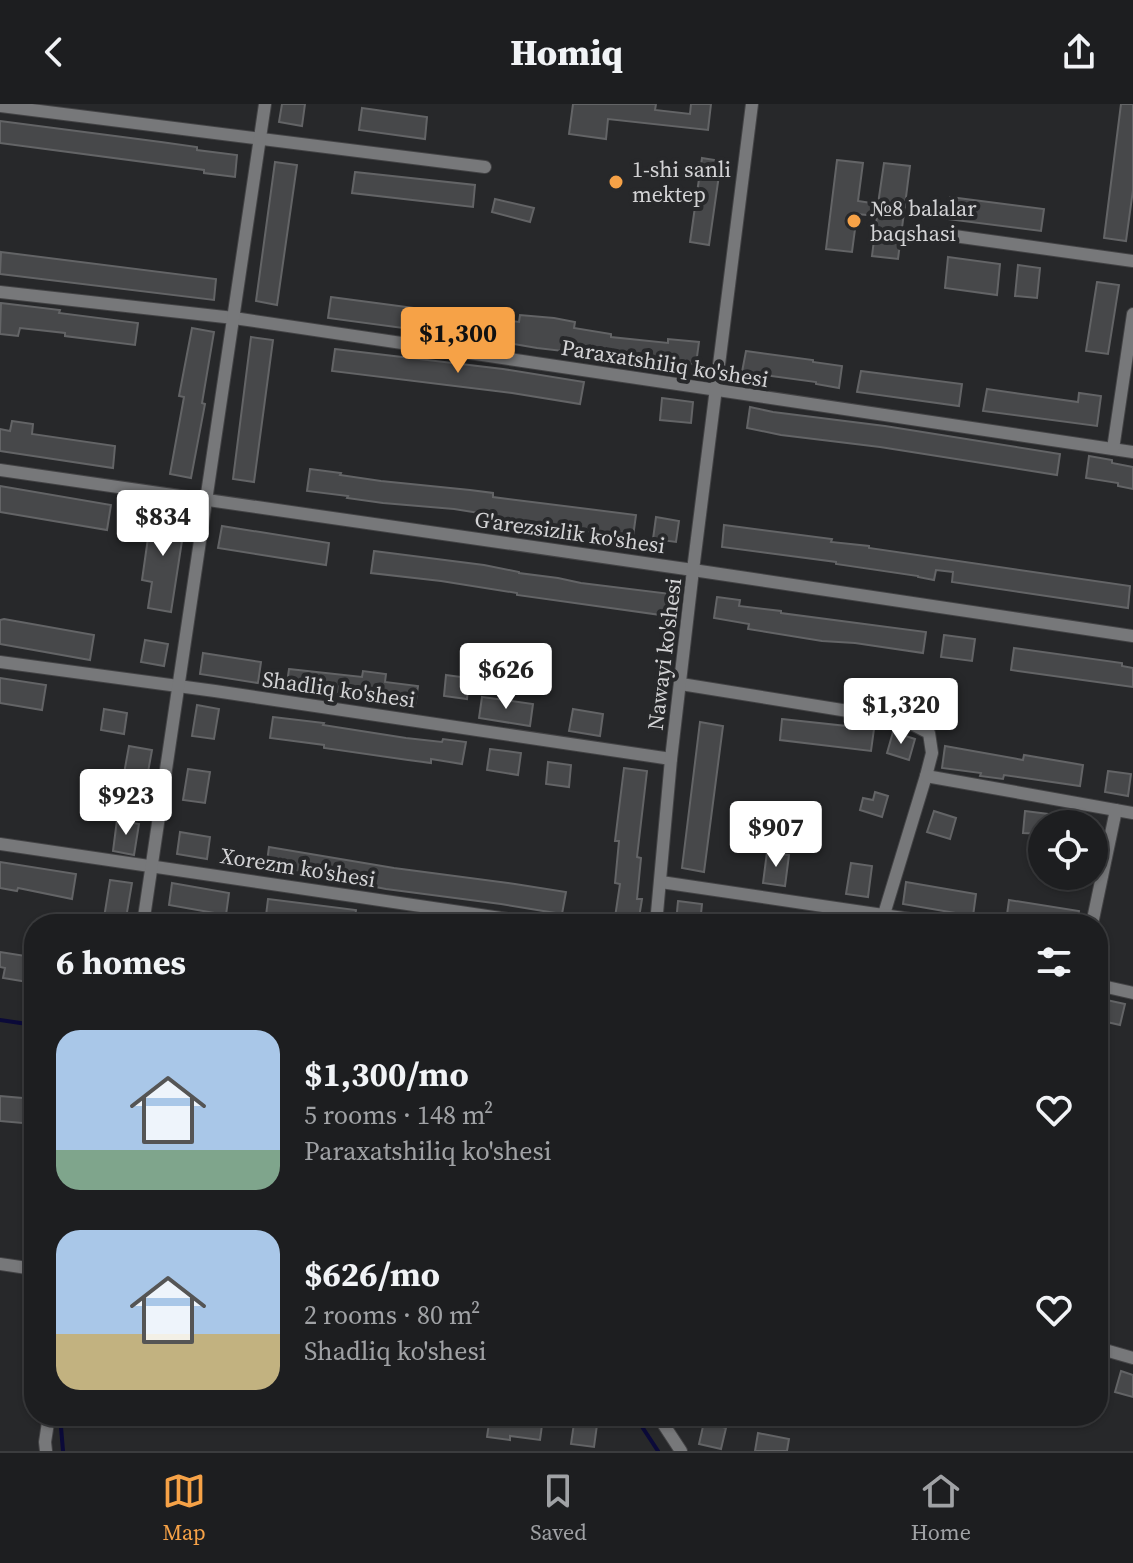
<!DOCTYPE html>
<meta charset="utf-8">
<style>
body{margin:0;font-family:"Source Serif 4",serif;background:#252729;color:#f1f3f6;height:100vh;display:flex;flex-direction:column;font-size:30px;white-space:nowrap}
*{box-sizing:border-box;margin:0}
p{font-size:26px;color:#a0a2a5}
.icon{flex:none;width:44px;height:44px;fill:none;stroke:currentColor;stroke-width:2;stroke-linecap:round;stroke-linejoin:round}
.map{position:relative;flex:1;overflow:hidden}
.side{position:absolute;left:24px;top:810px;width:1084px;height:512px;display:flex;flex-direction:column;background:#1d1e20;border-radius:32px;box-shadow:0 2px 6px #0004,0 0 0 2px #3b3c3e}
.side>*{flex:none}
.tools{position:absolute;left:1028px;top:706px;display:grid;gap:16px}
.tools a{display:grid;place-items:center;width:80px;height:80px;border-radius:50%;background:#1d1e20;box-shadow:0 2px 6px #0004,0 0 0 2px #3b3c3e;font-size:40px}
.price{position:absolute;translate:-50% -68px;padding:0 18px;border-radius:8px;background:#fff;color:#222;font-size:26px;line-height:52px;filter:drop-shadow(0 2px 4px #0008)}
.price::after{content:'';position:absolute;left:50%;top:48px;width:24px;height:18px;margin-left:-12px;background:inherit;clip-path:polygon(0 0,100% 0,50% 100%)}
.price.current{background:#f6a247;color:#111}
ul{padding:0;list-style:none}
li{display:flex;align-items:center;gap:24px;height:200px;padding:0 32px}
li span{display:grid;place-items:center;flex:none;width:224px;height:160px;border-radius:24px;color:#555}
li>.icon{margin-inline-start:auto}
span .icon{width:96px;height:96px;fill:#fffc;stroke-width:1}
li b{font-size:34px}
h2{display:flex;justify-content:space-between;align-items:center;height:96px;padding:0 32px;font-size:34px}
header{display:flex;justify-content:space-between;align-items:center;height:104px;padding:0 32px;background:#1d1e20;font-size:36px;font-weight:800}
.dock{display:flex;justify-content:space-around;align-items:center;height:112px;border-top:2px solid #3b3c3e;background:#1d1e20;font-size:22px;color:#a0a2a5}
.dock a{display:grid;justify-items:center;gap:4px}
.dock .current{color:#f6a247}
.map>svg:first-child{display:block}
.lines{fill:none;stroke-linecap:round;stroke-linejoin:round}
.stream{stroke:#0b0a39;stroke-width:4}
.building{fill:#47484a;stroke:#636466;stroke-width:2}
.minor-casing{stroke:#434345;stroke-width:14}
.minor{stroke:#77787a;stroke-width:12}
.poi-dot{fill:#f6a247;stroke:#27282a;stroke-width:3}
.labels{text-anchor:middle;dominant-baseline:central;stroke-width:8;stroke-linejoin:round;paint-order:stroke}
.poi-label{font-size:22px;fill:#d3d3d5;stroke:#27282a;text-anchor:start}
.street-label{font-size:22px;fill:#d3d3d5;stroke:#27282a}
</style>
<header><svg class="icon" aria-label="back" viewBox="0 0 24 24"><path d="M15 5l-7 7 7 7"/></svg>Homiq<svg class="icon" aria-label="share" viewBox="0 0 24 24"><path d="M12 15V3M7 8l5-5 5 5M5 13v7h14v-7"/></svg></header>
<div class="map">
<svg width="1133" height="1347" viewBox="0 0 1133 1347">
<rect width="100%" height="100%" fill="#27282a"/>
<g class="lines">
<g class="stream">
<polyline points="0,916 34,921"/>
<polyline points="635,1312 658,1347"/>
<polyline points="63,1347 61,1323 65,1312"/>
</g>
</g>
<g class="building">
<polygon points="282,0 305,0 302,22 279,18"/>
<polygon points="573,0 656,0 655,6 690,10 691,0 711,0 708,26 608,15 606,35 569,30"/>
<polygon points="1121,0 1133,0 1133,86 1126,137 1104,134"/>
<polygon points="362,4 427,13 425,35 359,26"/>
<polygon points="0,17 161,38 197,43 197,46 237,51 235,73 204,69 204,66 0,39"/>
<polygon points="702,54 721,57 709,141 690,138"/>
<polygon points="837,56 863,59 858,97 878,100 884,59 910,62 898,155 872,152 877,112 857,110 852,148 826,145"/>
<polygon points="275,58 297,61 277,201 256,197"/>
<polygon points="355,68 475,81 473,103 352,89"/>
<polygon points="950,93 1044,105 1041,127 947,115"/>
<polygon points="495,95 534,104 530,118 492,108"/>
<polygon points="1,148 216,175 214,196 0,170"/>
<polygon points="948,153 1000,160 997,191 945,184"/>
<polygon points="1018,161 1040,164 1037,194 1015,192"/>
<polygon points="1097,178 1119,181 1108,250 1086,247"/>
<polygon points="331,193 519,218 520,211 554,214 575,218 574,224 611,230 611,233 668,239 668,235 699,238 696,260 652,255 652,259 621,256 621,254 571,246 571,248 537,244 478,234 328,214"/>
<polygon points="1,199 60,206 59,209 138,219 135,241 65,232 65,229 20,224 18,232 0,230"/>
<polygon points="192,224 214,228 202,299 205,300 191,374 170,370 184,293 179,292"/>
<polygon points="251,233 273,236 254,378 233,375"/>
<polygon points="335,245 503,265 584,278 580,300 512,289 332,267"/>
<polygon points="746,247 813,256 813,258 842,262 839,284 816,280 816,278 742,268"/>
<polygon points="861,267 962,280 959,302 857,288"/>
<polygon points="987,285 1078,298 1079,289 1101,292 1097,322 983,307"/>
<polygon points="662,294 693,298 691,319 660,316"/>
<polygon points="750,303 773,308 885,322 1060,350 1057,371 880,343 781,331 747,324"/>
<polygon points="12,317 33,320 32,330 115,342 113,364 0,347 0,325 10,327"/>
<polygon points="1089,352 1112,356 1112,359 1133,363 1133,385 1118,382 1118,379 1086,374"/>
<polygon points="310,365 341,369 340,371 381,377 470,386 493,389 493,393 636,411 633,433 497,416 498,412 454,405 383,399 347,394 348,392 307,387"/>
<polygon points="0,382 111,401 107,426 0,408"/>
<polygon points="152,406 186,411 171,508 148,504 152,478 142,476"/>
<polygon points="656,413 679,417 676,438 653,435"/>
<polygon points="724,421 832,435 831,438 869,442 869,444 1130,482 1128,504 952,478 953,468 936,466 934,476 918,473 918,472 836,460 836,458 722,443"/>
<polygon points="222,422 329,439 326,461 218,444"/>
<polygon points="374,447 484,461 519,468 519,469 558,474 581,479 671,490 668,512 517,491 517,489 441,477 371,469"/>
<polygon points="717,493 740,496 739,502 781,507 781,509 926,528 923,549 855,539 822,537 748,525 749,520 714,514"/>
<polygon points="4,515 94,531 90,556 0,540 0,516"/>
<polygon points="944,531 975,535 972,557 941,553"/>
<polygon points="145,536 168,540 164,562 141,558"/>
<polygon points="1014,544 1122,559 1122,562 1133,564 1133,583 1011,566"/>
<polygon points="203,549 261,558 258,579 200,570"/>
<polygon points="289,565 362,573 363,567 386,570 385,578 418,582 415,604 392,601 393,593 346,587 345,593 286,586"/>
<polygon points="446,571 469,574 467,595 444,592"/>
<polygon points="0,574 46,581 42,606 0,599"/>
<polygon points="482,593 533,600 530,622 479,614"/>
<polygon points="197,601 219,605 214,635 192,632"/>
<polygon points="104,605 127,609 124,630 101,626"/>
<polygon points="573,605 603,610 600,632 569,627"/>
<polygon points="273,613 324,619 323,621 406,634 442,638 443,635 466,638 462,660 431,655 431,659 408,656 324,644 324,641 270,634"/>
<polygon points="782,615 874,625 871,647 780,636"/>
<polygon points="700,618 723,622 704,768 682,764"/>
<polygon points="893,628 915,635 909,656 887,649"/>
<polygon points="129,642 152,646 142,701 119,697"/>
<polygon points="945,642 1023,656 1024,651 1083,661 1080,682 1004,671 1003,675 980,672 981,669 942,664"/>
<polygon points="490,645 521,649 518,671 487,666"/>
<polygon points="548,658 571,661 569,683 546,680"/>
<polygon points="624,664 647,667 637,753 641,754 637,795 642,795 638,820 614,820 620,780 615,779 619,737 615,737"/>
<polygon points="188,665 210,668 205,699 183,696"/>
<polygon points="1108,667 1131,670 1128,692 1105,688"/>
<polygon points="875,688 888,692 882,713 860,706 863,694 873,696"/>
<polygon points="934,707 956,714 950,735 927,728"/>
<polygon points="1025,707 1081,714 1080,720 1042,720 1042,730 1023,729"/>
<polygon points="117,716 139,720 134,751 113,747"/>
<polygon points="180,728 210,733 207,755 177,750"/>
<polygon points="269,743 394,764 515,780 566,788 562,810 501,800 386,785 324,773 324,775 266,765"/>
<polygon points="767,748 789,751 785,782 763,779"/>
<polygon points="0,758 76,770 72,795 18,784 17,787 0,784"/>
<polygon points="851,759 872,762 868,793 846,790"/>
<polygon points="110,776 132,779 125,820 103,820"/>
<polygon points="906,778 976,790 973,812 903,800"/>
<polygon points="172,779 229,789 226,811 169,801"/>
<polygon points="268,795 356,806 354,820 265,820"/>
<polygon points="1009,796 1079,807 1077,820 1021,820 1006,818"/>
<polygon points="678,797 702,800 700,820 676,819"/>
<polygon points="0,848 32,853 28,878 3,874 5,864 0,863"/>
<polygon points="1102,895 1125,900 1120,921 1098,916"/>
<polygon points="0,992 34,995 34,1020 0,1017"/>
<polygon points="1121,1267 1133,1271 1133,1293 1115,1288"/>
<polygon points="490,1312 520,1315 520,1312 543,1314 540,1336 510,1332 510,1336 487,1333"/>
<polygon points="704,1318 726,1324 721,1345 699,1340"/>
<polygon points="574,1319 597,1321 594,1343 571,1340"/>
<polygon points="758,1329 789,1335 787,1347 755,1347"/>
</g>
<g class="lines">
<defs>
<g id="minor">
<polyline points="0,2 485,63"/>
<polyline points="947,131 1133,157"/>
<polyline points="0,188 234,214 1133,348"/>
<polyline points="1113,345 1133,210"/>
<polyline points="0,366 693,466 1133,532"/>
<polyline points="0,558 215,587 671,655"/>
<polyline points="681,580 904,616 929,629 932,649 926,672 881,820"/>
<polyline points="926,672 1133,709"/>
<polyline points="0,740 542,820"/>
<polyline points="661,778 944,820"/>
<polyline points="143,820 265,0"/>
<polyline points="656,820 671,655 693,466 752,0"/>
<polyline points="1092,820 1116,706"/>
<polyline points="1098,881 1133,889"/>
<polyline points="0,1160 34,1165"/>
<polyline points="1098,1244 1133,1254"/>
<polyline points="658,1312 681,1347"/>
<polyline points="46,1347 45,1338 49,1312"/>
</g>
</defs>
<use href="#minor" class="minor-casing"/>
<use href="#minor" class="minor"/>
</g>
<g class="poi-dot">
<circle cx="616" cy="78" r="8"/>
<circle cx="854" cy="117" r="8"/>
</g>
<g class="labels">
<g class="poi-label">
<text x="632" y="65">1-shi sanli<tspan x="632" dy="25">mektep</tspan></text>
<text x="870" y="104">№8 balalar<tspan x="870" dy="25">baqshasi</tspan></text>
</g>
<g class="street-label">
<text transform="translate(665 259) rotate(9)">Paraxatshiliq ko'shesi</text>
<text transform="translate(570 428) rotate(8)">G'arezsizlik ko'shesi</text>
<text transform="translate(664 550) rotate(-83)">Nawayi ko'shesi</text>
<text transform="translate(339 585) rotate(8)">Shadliq ko'shesi</text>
<text transform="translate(298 763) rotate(9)">Xorezm ko'shesi</text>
</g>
</g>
</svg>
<div class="tools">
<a><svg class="icon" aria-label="locate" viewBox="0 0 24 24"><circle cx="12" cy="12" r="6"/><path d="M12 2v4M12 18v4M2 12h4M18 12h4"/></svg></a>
</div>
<b class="price current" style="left:458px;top:271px">$1,300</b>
<b class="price" style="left:163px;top:454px">$834</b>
<b class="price" style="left:506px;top:607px">$626</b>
<b class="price" style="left:901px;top:642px">$1,320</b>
<b class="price" style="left:126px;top:733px">$923</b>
<b class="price" style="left:776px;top:765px">$907</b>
<section class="side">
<h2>6 homes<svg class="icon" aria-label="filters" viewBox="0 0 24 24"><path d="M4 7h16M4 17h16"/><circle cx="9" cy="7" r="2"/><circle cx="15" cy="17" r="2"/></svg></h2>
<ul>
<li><span style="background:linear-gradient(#a9c7e8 75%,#7fa58c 0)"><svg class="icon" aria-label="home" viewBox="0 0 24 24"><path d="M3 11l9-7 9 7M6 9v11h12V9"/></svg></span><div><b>$1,300/mo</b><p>5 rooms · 148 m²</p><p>Paraxatshiliq ko'shesi</p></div><svg class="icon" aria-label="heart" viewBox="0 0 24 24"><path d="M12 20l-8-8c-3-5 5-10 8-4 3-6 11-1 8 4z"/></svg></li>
<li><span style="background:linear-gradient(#a9c7e8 65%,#c2b280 0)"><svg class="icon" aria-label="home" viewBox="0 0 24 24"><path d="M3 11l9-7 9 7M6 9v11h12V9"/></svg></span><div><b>$626/mo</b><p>2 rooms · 80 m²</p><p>Shadliq ko'shesi</p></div><svg class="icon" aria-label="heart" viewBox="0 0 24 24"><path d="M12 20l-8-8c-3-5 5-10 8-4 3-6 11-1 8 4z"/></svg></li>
</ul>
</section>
</div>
<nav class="dock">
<a class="current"><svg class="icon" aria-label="map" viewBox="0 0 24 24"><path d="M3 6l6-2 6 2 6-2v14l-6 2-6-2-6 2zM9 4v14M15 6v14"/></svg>Map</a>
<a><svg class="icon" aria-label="saved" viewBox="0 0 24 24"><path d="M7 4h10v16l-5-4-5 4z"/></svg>Saved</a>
<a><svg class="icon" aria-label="home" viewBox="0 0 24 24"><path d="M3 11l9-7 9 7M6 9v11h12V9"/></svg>Home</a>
</nav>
